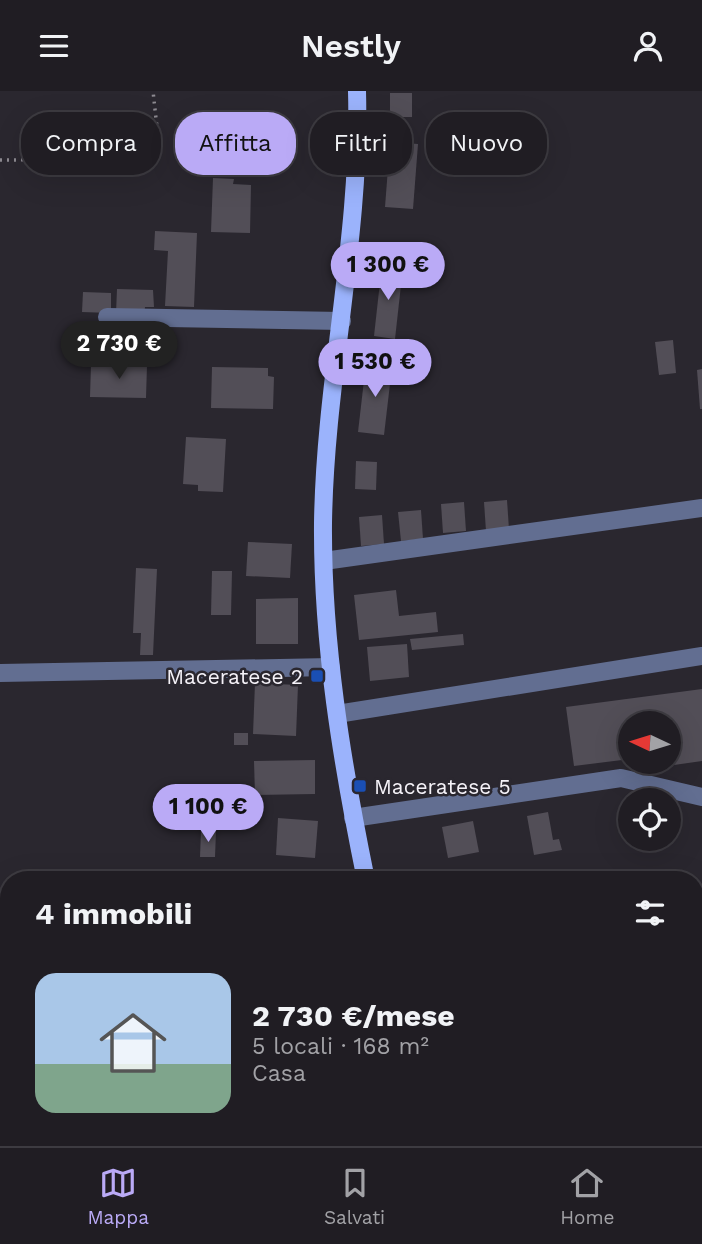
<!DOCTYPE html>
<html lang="it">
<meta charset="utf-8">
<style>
body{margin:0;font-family:"Work Sans",sans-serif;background:#28262b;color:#f1f3f6;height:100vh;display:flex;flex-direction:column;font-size:26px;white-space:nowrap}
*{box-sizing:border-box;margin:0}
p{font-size:23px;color:#a2a2a6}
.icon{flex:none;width:38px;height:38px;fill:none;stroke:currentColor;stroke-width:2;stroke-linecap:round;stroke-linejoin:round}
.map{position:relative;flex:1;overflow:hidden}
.drawer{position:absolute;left:0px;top:780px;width:704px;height:275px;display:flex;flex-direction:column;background:#201d23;border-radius:28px 28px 0 0;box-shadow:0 7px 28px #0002,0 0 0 2px #3d3b41}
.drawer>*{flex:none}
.hud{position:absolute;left:21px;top:21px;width:662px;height:63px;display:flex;gap:14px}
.needle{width:46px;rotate:274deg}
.fabs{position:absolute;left:618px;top:620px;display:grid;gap:14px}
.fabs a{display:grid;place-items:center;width:63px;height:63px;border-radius:50%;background:#201d23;box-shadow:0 7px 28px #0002,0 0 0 2px #3d3b41;font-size:35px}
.price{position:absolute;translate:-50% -60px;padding:0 16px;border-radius:24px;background:#baaaf6;color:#111;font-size:23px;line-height:46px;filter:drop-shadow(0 2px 4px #0008)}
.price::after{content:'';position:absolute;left:50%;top:42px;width:21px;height:16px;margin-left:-10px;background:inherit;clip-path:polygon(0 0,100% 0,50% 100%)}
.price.active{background:#222;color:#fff}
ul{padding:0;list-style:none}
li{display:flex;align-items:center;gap:21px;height:175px;padding:0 35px}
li+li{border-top:2px solid #3d3b41}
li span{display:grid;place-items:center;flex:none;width:196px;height:140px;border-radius:21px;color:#555}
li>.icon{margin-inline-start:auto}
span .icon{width:84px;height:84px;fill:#fffc;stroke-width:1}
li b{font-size:30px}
h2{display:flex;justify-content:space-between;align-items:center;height:84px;padding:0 35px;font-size:30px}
.chip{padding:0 24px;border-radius:28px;background:#201d23;box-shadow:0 7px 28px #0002,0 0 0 2px #3d3b41;font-size:24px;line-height:63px}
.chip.active{background:#baaaf6;color:#111}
header{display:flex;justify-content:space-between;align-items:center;height:91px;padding:0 35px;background:#201d23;font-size:32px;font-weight:600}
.menu{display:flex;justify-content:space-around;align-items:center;height:98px;border-top:2px solid #3d3b41;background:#201d23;font-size:19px;color:#a2a2a6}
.menu a{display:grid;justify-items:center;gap:4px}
.menu .active{color:#baaaf6}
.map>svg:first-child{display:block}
.building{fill:#524e57}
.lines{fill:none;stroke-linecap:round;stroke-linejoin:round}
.path{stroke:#8d8a91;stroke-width:3.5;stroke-dasharray:2 5;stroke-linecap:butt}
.minor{stroke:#626e91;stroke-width:18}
.major{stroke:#9bb3fc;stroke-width:18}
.transit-dot{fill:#1a4fb4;stroke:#2a272f;stroke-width:2.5}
.labels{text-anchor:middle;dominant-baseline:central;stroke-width:5;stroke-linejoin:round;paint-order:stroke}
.poi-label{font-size:21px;fill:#f5f2f8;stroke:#2a272f;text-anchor:end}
</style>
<header><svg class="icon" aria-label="menu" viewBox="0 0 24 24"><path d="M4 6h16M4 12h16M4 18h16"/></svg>Nestly<svg class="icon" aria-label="person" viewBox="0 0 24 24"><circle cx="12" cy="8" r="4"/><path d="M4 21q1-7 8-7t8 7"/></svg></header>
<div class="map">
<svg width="702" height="1055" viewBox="0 0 702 1055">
<rect width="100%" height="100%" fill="#2a272f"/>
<g class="building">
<rect x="390" y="2" width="22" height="24"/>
<polygon points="390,51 418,53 413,118 385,116"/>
<polygon points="213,87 234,88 233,93 251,94 250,142 211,141"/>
<polygon points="155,140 197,142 194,216 165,215 168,160 154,159"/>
<polygon points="382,173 403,176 395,248 374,245"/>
<polygon points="117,198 153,199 154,216 145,216 144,225 116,222"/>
<polygon points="83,201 111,202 111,222 82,221"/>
<polygon points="673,249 676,282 659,284 655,251"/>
<polygon points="366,272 392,276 384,344 358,341"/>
<polygon points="91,273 147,274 146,307 90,306"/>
<polygon points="212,276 268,277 268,285 274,286 273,318 211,317"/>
<polygon points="702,278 702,318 700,318 697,279"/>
<polygon points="186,346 226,348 223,401 198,400 198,394 183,393"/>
<polygon points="356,370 377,371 376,399 355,398"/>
<polygon points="507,409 509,438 486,440 484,411"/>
<polygon points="464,411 466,440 443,442 441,413"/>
<polygon points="421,419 423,448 401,450 398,421"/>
<polygon points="382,424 384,453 361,455 359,426"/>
<polygon points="248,451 292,453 290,487 246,485"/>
<polygon points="136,477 157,478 153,564 140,564 141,542 133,542"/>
<polygon points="212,480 232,480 231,524 211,524"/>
<polygon points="396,499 399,525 436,521 438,541 359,549 354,504"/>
<polygon points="298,507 298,553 256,553 256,508"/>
<polygon points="463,543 464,554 412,559 410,548"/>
<polygon points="407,553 409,586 370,590 367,556"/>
<polygon points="255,592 298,594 296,645 253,643"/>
<polygon points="702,598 702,670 632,680 630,670 668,670 668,632 630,632 630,668 574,675 566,616"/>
<rect x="234" y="642" width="14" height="12"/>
<polygon points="315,669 315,703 255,704 254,670"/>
<polygon points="548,721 553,749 559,748 562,759 534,764 527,725"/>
<polygon points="278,727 318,730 315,767 276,764"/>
<polygon points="473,730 479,761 448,767 442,736"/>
<polygon points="201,740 216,740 215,766 200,766"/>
<polygon points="702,857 702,973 695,974 695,858"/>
<polygon points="8,980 9,1014 0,1015 0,981"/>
<polygon points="607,1046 670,1046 674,1055 611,1055"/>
<polygon points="207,1048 231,1049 230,1055 207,1055"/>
</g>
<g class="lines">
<polyline class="path" points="0,69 138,68 148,64 158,46 153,0"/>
<g class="minor">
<polyline points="107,226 342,230"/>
<polyline points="324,470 702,417"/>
<polyline points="0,582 331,576"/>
<polyline points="337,623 702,565"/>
<polyline points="353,727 621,687 702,706"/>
<polyline points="0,947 9,974"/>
<polyline points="695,987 702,986"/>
<polyline points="0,1042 9,1043"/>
<polyline points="23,1046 32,1048"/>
</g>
<g class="major">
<path d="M357 0C361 145 325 288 323 432 322 552 342 672 366 789"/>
<polyline points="489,1046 496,1055"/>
</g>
</g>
<g class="transit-dot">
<rect x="310" y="578" width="14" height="14" rx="3.5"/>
<rect x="353" y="688" width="14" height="14" rx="3.5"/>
</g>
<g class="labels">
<g class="poi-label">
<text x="303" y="585">Maceratese 2</text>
<text x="374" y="695" text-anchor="start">Maceratese 5</text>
</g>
</g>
</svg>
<div class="fabs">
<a><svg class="needle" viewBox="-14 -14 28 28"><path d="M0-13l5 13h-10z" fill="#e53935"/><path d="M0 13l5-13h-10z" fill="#a2a2a6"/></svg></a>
<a><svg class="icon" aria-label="locate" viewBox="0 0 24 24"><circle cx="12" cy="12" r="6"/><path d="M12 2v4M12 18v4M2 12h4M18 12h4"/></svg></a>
</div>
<b class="price" style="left:388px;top:211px">1 300 €</b>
<b class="price active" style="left:119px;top:290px">2 730 €</b>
<b class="price" style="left:375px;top:308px">1 530 €</b>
<b class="price" style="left:208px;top:753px">1 100 €</b>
<div class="hud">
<a class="chip">Compra</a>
<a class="chip active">Affitta</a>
<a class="chip">Filtri</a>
<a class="chip">Nuovo</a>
</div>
<section class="drawer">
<h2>4 immobili<svg class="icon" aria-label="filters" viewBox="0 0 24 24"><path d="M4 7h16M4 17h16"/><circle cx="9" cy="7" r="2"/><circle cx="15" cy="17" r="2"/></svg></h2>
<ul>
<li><span style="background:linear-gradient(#a9c7e8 65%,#7fa58c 0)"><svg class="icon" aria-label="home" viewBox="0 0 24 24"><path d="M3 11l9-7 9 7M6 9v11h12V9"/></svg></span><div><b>2 730 €/mese</b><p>5 locali · 168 m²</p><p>Casa</p></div></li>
</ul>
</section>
</div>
<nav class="menu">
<a class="active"><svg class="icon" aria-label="map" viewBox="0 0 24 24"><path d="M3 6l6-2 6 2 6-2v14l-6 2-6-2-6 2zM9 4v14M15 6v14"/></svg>Mappa</a>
<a><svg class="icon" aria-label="saved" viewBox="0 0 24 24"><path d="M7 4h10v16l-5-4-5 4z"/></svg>Salvati</a>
<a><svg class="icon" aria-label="home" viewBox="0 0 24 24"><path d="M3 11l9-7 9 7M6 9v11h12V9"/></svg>Home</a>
</nav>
